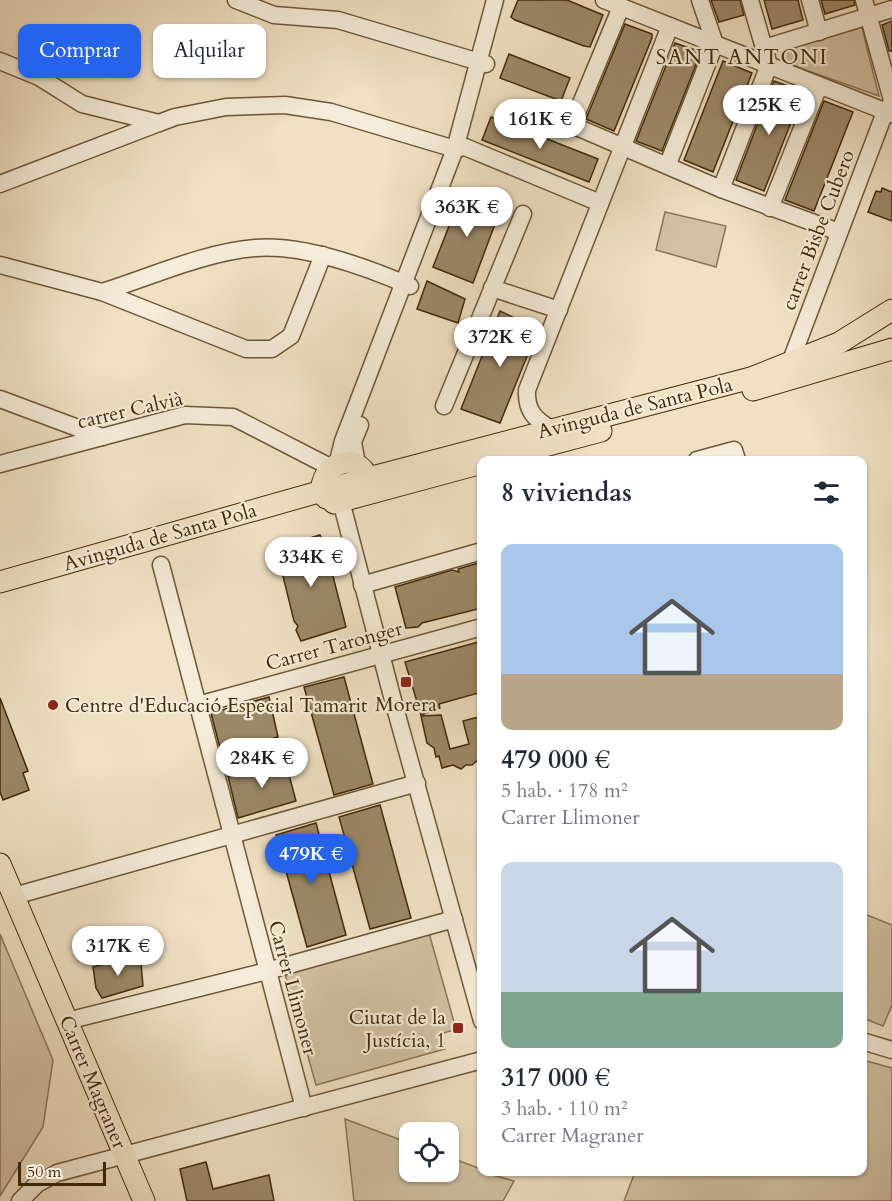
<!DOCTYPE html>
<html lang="es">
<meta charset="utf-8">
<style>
body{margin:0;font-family:Cardo,serif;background:#f6f6f7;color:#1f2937;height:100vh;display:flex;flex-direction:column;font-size:22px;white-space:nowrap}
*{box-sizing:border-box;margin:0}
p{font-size:20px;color:#747a83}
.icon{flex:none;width:33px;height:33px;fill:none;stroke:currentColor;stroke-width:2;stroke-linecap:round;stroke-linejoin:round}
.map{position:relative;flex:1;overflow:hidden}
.drawer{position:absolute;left:477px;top:456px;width:390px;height:720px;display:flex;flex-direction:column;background:#fff;border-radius:12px;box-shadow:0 2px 4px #0004}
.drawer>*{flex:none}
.banner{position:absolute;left:18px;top:24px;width:369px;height:54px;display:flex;gap:12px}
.buttons{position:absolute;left:399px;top:1122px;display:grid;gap:12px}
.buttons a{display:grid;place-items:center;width:60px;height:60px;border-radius:12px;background:#fff;box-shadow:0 2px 4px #0004;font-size:30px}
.scale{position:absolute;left:18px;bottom:15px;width:88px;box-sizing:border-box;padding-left:6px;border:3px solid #422906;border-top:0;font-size:16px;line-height:21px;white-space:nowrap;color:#422906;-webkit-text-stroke:4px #f5ecd9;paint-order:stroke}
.price{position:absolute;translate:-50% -51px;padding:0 14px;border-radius:21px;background:#fff;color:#222;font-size:20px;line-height:39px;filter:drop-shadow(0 2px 3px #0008)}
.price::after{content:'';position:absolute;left:50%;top:36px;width:18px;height:14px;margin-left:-9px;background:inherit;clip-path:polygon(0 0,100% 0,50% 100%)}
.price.on{background:#2563eb;color:#fff}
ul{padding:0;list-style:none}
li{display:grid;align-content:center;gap:12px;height:318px;padding:0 24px}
li span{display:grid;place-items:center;height:186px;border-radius:12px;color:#555}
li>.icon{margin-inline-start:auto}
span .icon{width:108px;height:108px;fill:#fffc;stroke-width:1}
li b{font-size:26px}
h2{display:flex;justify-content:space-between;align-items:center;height:72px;padding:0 24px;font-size:26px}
.pill{padding:0 21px;border-radius:12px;background:#fff;box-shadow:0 2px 4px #0004;font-size:21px;line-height:54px}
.pill.on{background:#2563eb;color:#fff}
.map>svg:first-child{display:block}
.green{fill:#d2c2a4;stroke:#8a7655;stroke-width:1.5}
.building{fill:#9c8969;stroke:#422906;stroke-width:1.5}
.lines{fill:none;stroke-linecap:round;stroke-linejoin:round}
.minor-casing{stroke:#6e5736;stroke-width:19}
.major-casing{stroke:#422906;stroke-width:23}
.minor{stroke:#f5ecd9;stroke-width:16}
.major{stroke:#f0e1c4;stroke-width:21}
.poi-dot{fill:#8f2418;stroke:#f5ecd9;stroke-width:2}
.labels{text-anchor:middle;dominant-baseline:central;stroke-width:4.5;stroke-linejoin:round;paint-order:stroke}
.street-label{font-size:20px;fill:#422906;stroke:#f5ecd9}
.poi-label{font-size:20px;fill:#422906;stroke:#f5ecd9}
.neighbourhood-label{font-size:21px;letter-spacing:1.5px;fill:#422906;stroke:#f5ecd9}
</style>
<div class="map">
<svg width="892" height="1201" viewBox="0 0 892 1201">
<rect width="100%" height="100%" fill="#f0e1c4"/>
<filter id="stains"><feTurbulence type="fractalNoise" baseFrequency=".00333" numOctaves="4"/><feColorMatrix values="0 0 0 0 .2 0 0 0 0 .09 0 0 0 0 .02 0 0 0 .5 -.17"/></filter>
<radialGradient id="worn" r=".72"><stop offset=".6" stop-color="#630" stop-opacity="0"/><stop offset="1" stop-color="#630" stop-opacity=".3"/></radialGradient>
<g class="green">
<polygon points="861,24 879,96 786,63 782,48"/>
<polygon points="665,212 726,226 716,267 656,250"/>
<polygon points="862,913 892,925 892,1005 883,1026 863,1018"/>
<polygon points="429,933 456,1029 441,1034 445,1049 316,1085 285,974"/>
<polygon points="0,934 53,1060 43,1127 0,1196"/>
<polygon points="863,1060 892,1068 892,1201 624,1201 635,1172 862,1172"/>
<polygon points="345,1119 409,1143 410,1172 448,1172 449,1157 481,1169 482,1172 514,1181 503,1201 354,1201"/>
</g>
<g class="building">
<polygon points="518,0 567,0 603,15 590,47 584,46 515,20 511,17"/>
<polygon points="711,0 740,0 744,15 719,22"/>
<polygon points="764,0 798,0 803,20 772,29"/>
<polygon points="821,0 854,0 855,5 825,14"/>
<polygon points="892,21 892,51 889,51 882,25"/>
<polygon points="625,24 652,34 652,38 614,131 586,119"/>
<polygon points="675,43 701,52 662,151 636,141"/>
<polygon points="509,54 570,78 561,101 500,78"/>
<polygon points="723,61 752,73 713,172 684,160"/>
<polygon points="774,81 803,92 764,191 736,180"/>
<polygon points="824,101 853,112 814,211 785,200"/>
<polygon points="491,117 598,159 589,182 482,140"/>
<polygon points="882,188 892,192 892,221 868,212 876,191 881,192"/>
<polygon points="462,193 501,208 473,283 433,267"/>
<polygon points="427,281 465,299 458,323 417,309"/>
<polygon points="500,311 538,329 500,423 461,409"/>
<polygon points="320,535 325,545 346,627 301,641 296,630 298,626 294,621 282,572 285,572 278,558 276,548"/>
<polygon points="482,562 482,608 422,623 418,627 406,628 395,587 452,570 459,572 458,569"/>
<polygon points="482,641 482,692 439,704 440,708 421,715 405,662"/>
<polygon points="344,677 373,784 334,795 304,687"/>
<polygon points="269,697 278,737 221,752 211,713"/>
<polygon points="0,698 28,771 23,773 29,790 3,800 0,792"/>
<polygon points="441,715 450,749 469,744 463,721 482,716 482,756 472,765 466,765 461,769 453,765 442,768 439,756 436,757 434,748 427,743 421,716"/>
<polygon points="285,760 296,801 238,818 228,776"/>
<polygon points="380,805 411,918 370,929 339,817"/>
<polygon points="316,823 346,935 307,947 276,835"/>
<polygon points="135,956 137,962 141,964 143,986 102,998 96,988 93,967"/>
<polygon points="206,1162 213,1189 269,1175 274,1201 187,1201 180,1169"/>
</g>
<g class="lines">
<defs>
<g id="minor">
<polyline points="236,0 274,15 338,20 486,64"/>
<polyline points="604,0 892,114"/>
<polyline points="810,0 819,32"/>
<polyline points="864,0 892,100 888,112"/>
<polyline points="621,7 572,125 721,189 839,232"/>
<polyline points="764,48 892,9"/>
<polyline points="0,61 39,77 82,104 159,123 175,117 226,107 285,105 331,112 455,149 465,147 600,203"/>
<polyline points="668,164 715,44 700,0"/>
<polyline points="0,184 159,123"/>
<polyline points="721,189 769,65 750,0"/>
<polyline points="770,208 819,86"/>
<polyline points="0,265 102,292 246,349 272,349 291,336 323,255"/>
<polyline points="492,288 559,310"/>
<path d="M102 292C150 277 205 252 255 248 304 244 366 267 410 286"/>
<polyline points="790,363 885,112"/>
<polyline points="0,399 102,437"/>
<polyline points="444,406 523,214"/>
<path d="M551 429C534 419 526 410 527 390L670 26"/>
<polyline points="697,460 734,450 737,460"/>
<polyline points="0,464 185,415 233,417 332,468"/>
<polyline points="357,464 353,442 360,425"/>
<polyline points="337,465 343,441 455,149 495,0"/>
<polyline points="341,501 394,704 482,1021"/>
<polyline points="161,565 304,1108"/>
<polyline points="362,585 482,551"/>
<polyline points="198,705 482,627"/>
<polyline points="14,896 417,783"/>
<polyline points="67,1021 267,971 454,919"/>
<polyline points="862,1041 892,1050"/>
<polyline points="20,1201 37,1184 57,1173 482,1060"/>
</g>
<g id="major">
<polyline points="753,390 892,349"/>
<polyline points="492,460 601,431"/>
<path d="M350 462C361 465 369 473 366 485L341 501 326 498 321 491C323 474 331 463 350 462Z"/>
<polyline points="334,503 482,463"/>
<polyline points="0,582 368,478 751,378 839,343 892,310"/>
<polyline points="0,864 144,1201"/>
</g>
</defs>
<use href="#minor" class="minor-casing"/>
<use href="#major" class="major-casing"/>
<use href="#minor" class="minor"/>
<use href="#major" class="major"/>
</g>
<g class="poi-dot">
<rect x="400" y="676" width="12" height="12" rx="3"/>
<circle cx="53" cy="705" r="6"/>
<rect x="452" y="1022" width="12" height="12" rx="3"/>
</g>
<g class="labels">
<g class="street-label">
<text transform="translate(818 230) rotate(-69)">carrer Bisbe Cubero</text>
<text transform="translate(635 408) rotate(-14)">Avinguda de Santa Pola</text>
<text transform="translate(130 410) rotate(-13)">carrer Calvià</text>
<text transform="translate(160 537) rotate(-16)">Avinguda de Santa Pola</text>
<text transform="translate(334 646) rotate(-15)">Carrer Taronger</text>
<text transform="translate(293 988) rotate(75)">Carrer Llimoner</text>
<text transform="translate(93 1082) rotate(67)">Carrer Magraner</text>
</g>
<g class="poi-label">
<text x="406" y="704">Morera</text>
<text x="65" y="705" text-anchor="start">Centre d'Educació Especial Tamarit</text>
<text x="446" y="1017" text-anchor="end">Ciutat de la<tspan x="446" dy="23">Justícia, 1</tspan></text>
</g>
<g class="neighbourhood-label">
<text x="742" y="57">SANT ANTONI</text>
</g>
</g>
<rect width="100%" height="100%" filter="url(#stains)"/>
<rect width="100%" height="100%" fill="url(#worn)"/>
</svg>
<div class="buttons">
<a><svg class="icon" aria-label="locate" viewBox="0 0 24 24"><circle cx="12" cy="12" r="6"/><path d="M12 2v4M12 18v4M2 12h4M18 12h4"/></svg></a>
</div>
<div class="scale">50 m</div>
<b class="price" style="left:769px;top:136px">125K €</b>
<b class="price" style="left:540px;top:150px">161K €</b>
<b class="price" style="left:467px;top:238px">363K €</b>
<b class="price" style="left:500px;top:368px">372K €</b>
<b class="price" style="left:311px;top:588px">334K €</b>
<b class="price" style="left:262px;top:789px">284K €</b>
<b class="price on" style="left:311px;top:885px">479K €</b>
<b class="price" style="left:118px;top:977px">317K €</b>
<div class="banner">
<a class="pill on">Comprar</a>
<a class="pill">Alquilar</a>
</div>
<section class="drawer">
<h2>8 viviendas<svg class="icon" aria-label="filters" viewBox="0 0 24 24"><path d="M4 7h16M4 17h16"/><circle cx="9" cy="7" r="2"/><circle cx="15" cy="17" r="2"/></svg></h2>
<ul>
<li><span style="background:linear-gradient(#a9c7e8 70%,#b9a48a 0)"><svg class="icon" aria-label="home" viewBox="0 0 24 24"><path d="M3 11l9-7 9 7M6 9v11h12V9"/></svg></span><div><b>479 000 €</b><p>5 hab. · 178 m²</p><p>Carrer Llimoner</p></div></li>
<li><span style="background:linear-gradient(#c9d6e8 70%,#7fa58c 0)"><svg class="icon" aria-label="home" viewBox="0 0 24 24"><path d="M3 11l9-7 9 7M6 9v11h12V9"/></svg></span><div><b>317 000 €</b><p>3 hab. · 110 m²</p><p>Carrer Magraner</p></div></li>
</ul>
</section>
</div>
